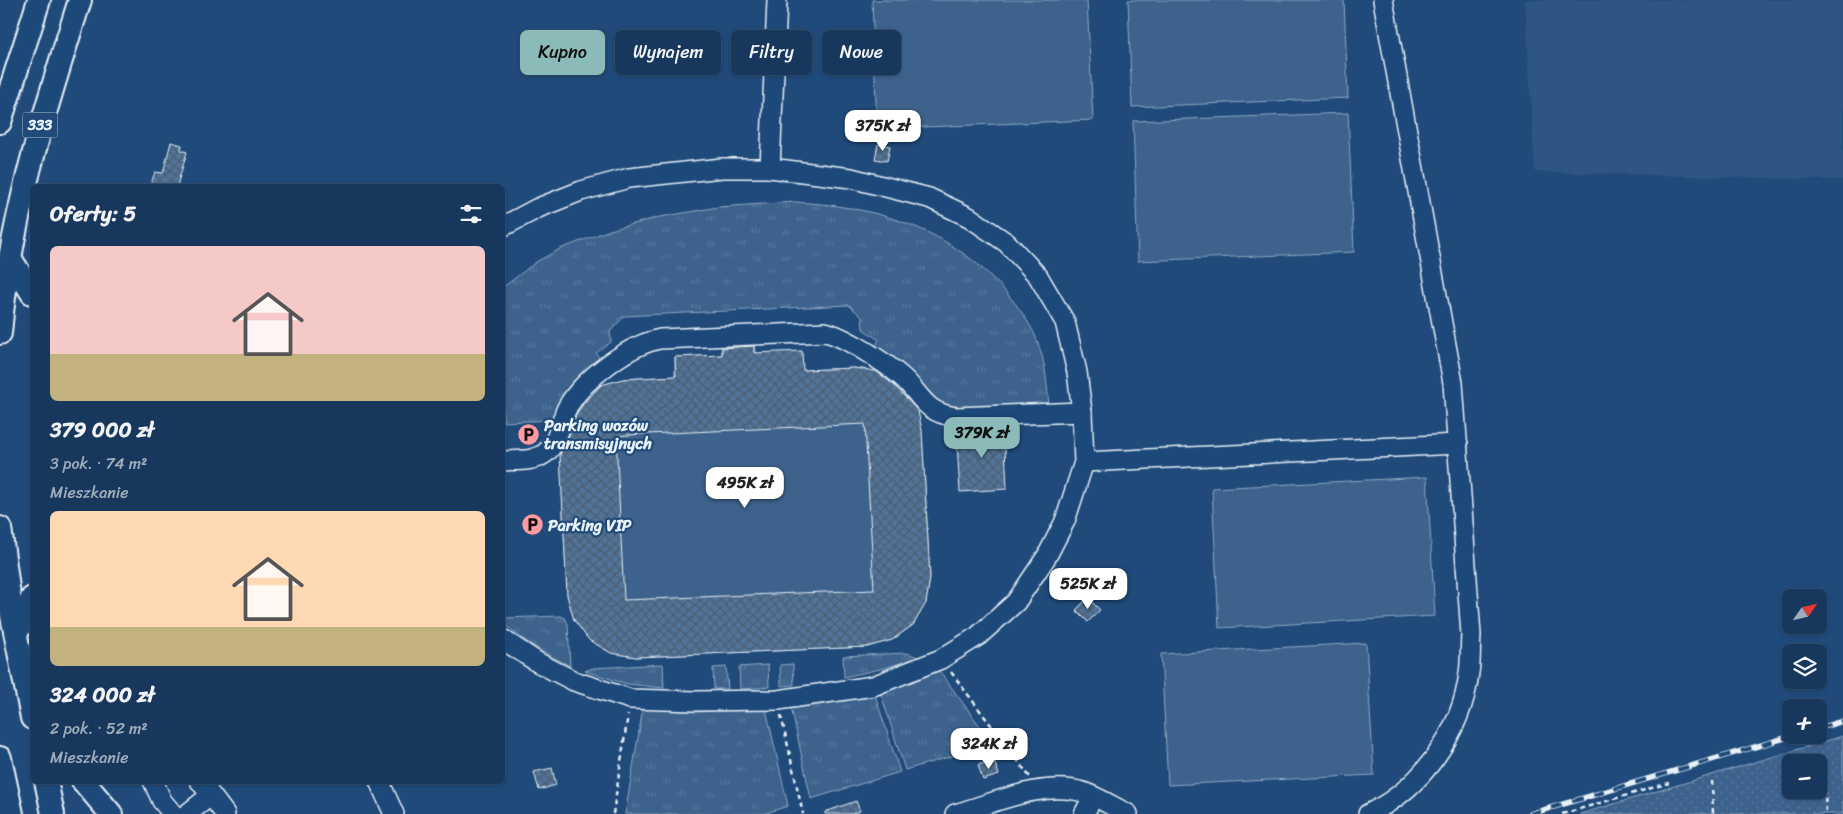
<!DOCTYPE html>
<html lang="pl">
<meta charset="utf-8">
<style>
body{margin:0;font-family:Sriracha,sans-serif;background:#203f62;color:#f1f3f6;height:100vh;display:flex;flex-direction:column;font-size:19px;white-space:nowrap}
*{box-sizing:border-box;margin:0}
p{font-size:16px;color:#9eacbb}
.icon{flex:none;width:28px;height:28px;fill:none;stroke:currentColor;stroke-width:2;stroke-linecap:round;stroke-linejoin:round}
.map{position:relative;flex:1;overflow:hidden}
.sheet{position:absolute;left:30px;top:184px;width:475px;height:600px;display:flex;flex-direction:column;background:#17385c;border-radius:8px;box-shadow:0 1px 4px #0004,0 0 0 1px #365272}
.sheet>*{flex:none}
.banner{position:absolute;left:520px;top:30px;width:475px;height:45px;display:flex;gap:10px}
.needle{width:32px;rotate:56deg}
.fabs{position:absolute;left:1782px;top:589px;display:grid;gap:10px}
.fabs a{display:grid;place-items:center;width:45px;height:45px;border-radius:8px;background:#17385c;box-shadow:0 1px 4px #0004,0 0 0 1px #365272;font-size:25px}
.price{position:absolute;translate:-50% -42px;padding:0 11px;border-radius:10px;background:#fff;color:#222;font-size:16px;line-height:32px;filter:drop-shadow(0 1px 2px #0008)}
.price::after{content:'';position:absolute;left:50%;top:30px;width:15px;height:11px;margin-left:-8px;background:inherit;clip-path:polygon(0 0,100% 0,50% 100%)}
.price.current{background:#8bbbb9;color:#111}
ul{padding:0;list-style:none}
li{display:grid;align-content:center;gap:10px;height:265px;padding:0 20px}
li span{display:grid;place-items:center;height:155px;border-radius:8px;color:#555}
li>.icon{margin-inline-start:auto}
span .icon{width:90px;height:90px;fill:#fffc;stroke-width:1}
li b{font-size:21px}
h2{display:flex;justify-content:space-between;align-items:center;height:60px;padding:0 20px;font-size:21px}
.tag{padding:0 18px;border-radius:8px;background:#17385c;box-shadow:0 1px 4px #0004,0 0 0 1px #365272;font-size:18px;line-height:45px}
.tag.current{background:#8bbbb9;color:#111}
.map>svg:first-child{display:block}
.built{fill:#2e5683}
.grass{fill:url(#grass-tufts);stroke:#92aac2}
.park{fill:#3c628c;stroke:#92aac2}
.garden{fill:url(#garden-dots);stroke:#92aac2;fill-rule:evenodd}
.building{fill:url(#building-cross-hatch);stroke:#e8f1f8;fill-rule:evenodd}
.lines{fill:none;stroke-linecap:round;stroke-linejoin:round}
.minor-casing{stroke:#e8f1f8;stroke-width:22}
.major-casing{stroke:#e8f1f8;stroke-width:26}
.path{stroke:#e8f1f8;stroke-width:2.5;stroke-dasharray:5 4;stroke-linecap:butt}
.minor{stroke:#1f4a7a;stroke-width:19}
.major{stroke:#1f4a7a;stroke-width:22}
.rail-casing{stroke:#e8f1f8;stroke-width:5.5}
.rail{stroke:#1f4a7a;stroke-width:4;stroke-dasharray:11;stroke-linecap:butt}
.labels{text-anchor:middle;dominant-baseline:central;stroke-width:4.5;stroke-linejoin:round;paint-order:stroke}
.shield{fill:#1f4a7a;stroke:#acbfd2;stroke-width:1}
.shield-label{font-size:15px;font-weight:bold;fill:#e8f1f8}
.poi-label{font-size:16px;font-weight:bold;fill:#e8f1f8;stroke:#1f4a7a;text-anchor:start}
</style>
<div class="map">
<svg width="1843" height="814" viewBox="0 0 1843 814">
<defs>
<pattern id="grass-tufts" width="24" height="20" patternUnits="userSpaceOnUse" patternTransform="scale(1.25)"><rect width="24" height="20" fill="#3c628c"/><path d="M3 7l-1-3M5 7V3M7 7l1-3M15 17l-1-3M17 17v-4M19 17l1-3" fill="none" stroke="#58799d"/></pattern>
<pattern id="garden-dots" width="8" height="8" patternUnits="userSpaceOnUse" patternTransform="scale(1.25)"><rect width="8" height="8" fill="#3c628c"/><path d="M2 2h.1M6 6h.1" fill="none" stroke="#58799d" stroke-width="1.8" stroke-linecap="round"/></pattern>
<pattern id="building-cross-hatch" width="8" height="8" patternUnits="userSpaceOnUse" patternTransform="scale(1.25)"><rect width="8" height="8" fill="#517399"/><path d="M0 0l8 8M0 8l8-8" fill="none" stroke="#4c5e72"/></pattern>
</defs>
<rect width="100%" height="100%" fill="#1f4a7a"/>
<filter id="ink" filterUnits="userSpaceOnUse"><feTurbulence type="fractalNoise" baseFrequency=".02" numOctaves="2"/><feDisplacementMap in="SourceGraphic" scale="10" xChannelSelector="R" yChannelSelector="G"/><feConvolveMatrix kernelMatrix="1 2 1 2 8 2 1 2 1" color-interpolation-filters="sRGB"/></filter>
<g filter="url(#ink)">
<polygon class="built" points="1525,0 1843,0 1843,180 1535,172"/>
<g class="grass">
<path d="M794 202C876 206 949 228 1005 291 1019 308 1034 327 1040 349 1046 367 1047 386 1049 405L957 409 940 405 874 348 879 340 863 329 862 317 849 305 624 316 610 332 611 342 596 353 603 363 554 420 503 422 502 288 536 262 560 249 610 230 660 217 718 207Z"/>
<path d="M561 616 565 618 568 624 570 666C546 654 523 641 503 623V618Z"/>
<polygon points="907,653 918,657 885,668 844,677 843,656"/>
<polygon points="663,664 664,688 627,684 585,671 593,668"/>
<polygon points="793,664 794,685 781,686 780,665"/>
<polygon points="768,665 769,687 740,689 739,667"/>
<polygon points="726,667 728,689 714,689 713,668"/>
<polygon points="938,669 993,744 905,770 880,691 912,681"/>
<polygon points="874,692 900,772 811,799 791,707 825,703"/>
<polygon points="643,708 696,712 766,709 788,806 763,814 625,814"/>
</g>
<g class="park">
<polygon points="872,0 1087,0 1093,120 877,129"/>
<polygon points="1128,0 1344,0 1348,98 1132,107"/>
<polygon points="1348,113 1354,252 1138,261 1133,121"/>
<polygon points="754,342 755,353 803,370 854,368 880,372 901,385 916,406 922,431 930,578 926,603 913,625 892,640 867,647 636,657 611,653 589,640 574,620 567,595 560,448 578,401 598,386 623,379 675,376 675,357 722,355 721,344"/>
<polygon points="1427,477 1435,616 1219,628 1212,488"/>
<polygon points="1366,643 1374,775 1168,785 1161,654"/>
</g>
<path class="garden" d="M1843 736V814H1580ZM1791 762H1819V790H1791Z"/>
<g class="building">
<polygon points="171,142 182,145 181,150 187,152 177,186 150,186 155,172 163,173"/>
<polygon points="878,144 890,146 887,161 875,159"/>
<path d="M754 346V353L802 351 803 370 854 368 876 371 894 385 918 411 922 431 930 578 926 603 913 625 892 640 867 647 636 657 611 653 589 640 574 620 567 595 560 454 567 442 575 417 584 403 601 385 623 379 676 376 675 357 722 355V348ZM865 424 874 590 624 600 616 437 626 435Z"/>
<polygon points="1004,426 1007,489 960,492 956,428"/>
<polygon points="1088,598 1100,610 1088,622 1076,610"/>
<polygon points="994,760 999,775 983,780 978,765"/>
<polygon points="552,768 556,785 539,790 534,772"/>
<polygon points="856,801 860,811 852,814 825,814 825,812"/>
</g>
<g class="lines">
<defs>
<g id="minor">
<polyline points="770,168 777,0"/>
<polyline points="502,227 538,208 581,191 629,178 722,168 770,168 851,178 929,198 969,217 1007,243 1038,276 1065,322 1077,372 1082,412 1084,462 1065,521 1047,556 1016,602 978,636 941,659 873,686 778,700 696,701 630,699 574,681 537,662 502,639"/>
<path d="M502 461C516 460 532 462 544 454 560 443 559 422 568 406 584 379 628 345 660 339L825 332C844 336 886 363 902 377 923 396 923 412 956 417L1082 412"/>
<polyline points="1084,462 1458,444"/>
<polyline points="153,781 162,801 173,814"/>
<polyline points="200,781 225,814"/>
<polyline points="379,781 394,814"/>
<polyline points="187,814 210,796"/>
<path d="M955 814C994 803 1044 780 1083 792 1098 797 1114 807 1128 814"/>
<polyline points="1084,814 1093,797"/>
<path d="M1368 814C1421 789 1462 732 1469 673 1471 661 1470 647 1471 635L1453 383 1383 0"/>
</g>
<g id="major">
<polyline points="0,122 39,0"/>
<polyline points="10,258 32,293"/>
<path d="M0 333C10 218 45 110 80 0"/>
<polyline points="0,528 11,611 32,718"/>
<polyline points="16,635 32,598"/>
<polyline points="0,758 12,814"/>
<polyline points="46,781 53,814"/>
<polyline points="83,781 111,814"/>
</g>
</defs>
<use href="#minor" class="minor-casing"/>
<use href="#major" class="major-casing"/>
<g class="path">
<polyline points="951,672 1030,777"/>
<polyline points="781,715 803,814"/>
<polyline points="1824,771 1826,814"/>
<polyline points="1712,781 1713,814"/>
<polyline points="613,814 628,715"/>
<polyline points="1562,814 1669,783"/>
</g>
<use href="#minor" class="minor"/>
<use href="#major" class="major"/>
<defs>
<g id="rail">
<polyline points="1819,728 1843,721"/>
<polyline points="1530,814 1795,735"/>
</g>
</defs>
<use href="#rail" class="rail-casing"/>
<use href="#rail" class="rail"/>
</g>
</g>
<defs>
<symbol id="parking-disc" viewBox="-11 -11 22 22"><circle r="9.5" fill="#ff9aa2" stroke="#1f4a7a"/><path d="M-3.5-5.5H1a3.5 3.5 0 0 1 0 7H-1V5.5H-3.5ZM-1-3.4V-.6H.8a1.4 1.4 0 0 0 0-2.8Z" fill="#111"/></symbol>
</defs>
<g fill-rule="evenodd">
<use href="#parking-disc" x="516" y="422" width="25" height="25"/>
<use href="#parking-disc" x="520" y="512" width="25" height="25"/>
</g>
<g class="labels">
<rect class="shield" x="22.5" y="112.5" width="35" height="25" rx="4"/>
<g class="shield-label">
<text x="40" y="125">333</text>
</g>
<g class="poi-label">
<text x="544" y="425">Parking wozów<tspan x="544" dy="18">transmisyjnych</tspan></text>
<text x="548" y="525">Parking VIP</text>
</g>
</g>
</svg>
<div class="fabs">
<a><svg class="needle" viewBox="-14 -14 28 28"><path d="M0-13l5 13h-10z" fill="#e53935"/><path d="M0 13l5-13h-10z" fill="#9eacbb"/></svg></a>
<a><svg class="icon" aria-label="layers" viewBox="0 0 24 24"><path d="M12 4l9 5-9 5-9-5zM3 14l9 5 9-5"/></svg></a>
<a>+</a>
<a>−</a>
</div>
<b class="price" style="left:883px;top:152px">375K zł</b>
<b class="price current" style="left:982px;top:459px">379K zł</b>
<b class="price" style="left:745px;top:509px">495K zł</b>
<b class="price" style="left:1088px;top:610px">525K zł</b>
<b class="price" style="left:989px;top:770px">324K zł</b>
<div class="banner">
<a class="tag current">Kupno</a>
<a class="tag">Wynajem</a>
<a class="tag">Filtry</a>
<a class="tag">Nowe</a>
</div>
<section class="sheet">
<h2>Oferty: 5<svg class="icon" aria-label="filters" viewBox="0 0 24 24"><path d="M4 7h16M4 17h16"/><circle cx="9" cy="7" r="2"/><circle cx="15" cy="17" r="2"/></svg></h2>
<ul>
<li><span style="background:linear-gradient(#f6c9c9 70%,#c2b280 0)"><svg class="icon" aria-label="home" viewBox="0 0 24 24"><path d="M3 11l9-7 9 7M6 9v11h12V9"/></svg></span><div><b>379 000 zł</b><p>3 pok. · 74 m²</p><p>Mieszkanie</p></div></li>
<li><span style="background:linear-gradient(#ffd9b3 75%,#c2b280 0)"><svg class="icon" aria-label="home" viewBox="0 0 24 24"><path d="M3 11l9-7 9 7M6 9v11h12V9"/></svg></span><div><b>324 000 zł</b><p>2 pok. · 52 m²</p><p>Mieszkanie</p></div></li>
</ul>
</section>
</div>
